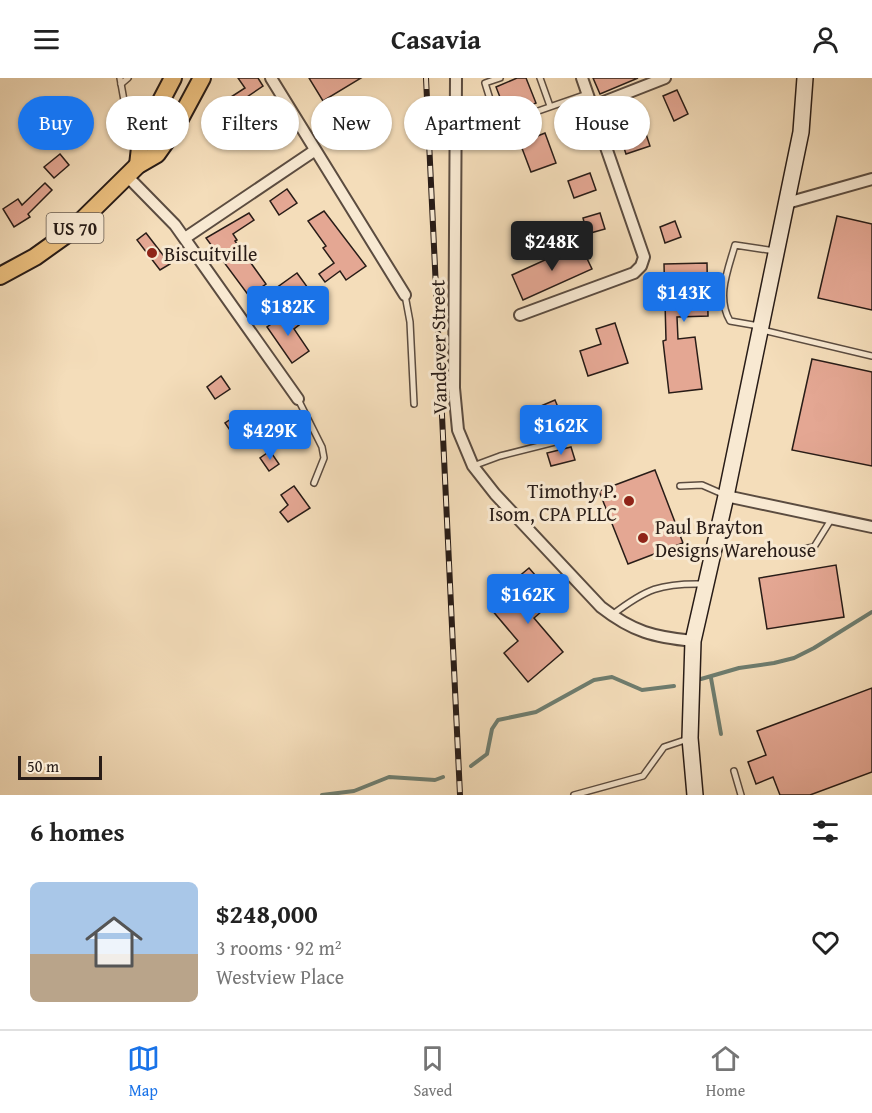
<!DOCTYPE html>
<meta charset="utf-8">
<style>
body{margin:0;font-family:"Gentium Book Plus",serif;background:#f2f2f2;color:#222;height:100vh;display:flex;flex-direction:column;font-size:22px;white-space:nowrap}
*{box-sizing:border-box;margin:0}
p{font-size:20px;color:#767676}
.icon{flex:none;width:33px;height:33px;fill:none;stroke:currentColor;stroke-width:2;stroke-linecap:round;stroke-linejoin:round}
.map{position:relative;height:717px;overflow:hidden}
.panel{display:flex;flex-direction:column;background:#fff;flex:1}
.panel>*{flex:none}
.top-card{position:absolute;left:18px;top:18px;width:837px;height:54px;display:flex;gap:12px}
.scale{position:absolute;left:18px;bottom:15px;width:84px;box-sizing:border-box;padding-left:6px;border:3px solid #281c17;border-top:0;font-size:16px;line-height:21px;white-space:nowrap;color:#281c17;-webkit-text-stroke:4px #f8e9d2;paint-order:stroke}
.price{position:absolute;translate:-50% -51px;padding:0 14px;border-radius:6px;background:#1a73e8;color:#fff;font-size:20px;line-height:39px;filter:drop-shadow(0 2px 3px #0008)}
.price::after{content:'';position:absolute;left:50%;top:36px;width:18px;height:14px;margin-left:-9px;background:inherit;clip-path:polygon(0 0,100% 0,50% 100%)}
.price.selected{background:#222;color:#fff}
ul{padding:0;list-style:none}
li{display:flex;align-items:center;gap:18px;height:150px;padding:0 30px}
li span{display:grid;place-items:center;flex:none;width:168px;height:120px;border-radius:9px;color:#555}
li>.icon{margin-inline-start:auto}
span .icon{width:72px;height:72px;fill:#fffc;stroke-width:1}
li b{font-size:26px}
h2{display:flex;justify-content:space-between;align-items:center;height:72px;padding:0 30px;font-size:26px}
.tag{padding:0 21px;border-radius:27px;background:#fff;box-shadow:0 2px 4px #0004;font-size:21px;line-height:54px}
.tag.selected{background:#1a73e8;color:#fff}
header{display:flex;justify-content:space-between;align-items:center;height:78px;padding:0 30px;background:#fff;font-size:27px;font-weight:800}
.tab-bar{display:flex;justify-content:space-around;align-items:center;height:84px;border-top:2px solid #e0e0e0;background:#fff;font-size:16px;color:#767676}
.tab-bar a{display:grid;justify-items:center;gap:3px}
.tab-bar .selected{color:#1a73e8}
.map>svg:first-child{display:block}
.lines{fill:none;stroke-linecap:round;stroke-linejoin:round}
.stream{stroke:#6e7d6f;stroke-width:4}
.building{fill:#e4a793;stroke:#281c17;stroke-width:1.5}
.lane-casing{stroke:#5b4c40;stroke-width:8}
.street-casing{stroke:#5b4c40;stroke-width:14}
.secondary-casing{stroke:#281c17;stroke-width:18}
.primary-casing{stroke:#281c17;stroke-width:20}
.lane{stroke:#f8e9d2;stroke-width:5}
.street{stroke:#f8e9d2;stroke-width:10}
.secondary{stroke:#f8e9d2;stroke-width:15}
.primary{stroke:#eabe7d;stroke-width:16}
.rail-casing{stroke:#281c17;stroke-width:6}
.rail{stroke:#f8e9d2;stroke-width:4;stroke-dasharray:11;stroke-linecap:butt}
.poi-dot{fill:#8f2418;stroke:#f8e9d2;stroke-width:2}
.labels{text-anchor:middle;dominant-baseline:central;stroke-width:6;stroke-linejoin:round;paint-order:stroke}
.shield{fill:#f8e9d2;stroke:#665a4f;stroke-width:1.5}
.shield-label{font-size:18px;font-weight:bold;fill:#281c17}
.poi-label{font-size:20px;fill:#281c17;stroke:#f8e9d2;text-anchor:start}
.street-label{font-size:20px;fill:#281c17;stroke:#f8e9d2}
</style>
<header><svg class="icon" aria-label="menu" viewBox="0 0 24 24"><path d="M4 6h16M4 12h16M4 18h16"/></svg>Casavia<svg class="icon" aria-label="person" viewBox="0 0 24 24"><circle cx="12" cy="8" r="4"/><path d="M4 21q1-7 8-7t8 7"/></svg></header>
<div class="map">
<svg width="872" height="717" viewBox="0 0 872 717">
<rect width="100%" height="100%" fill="#f4ddba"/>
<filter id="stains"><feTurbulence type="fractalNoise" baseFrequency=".00333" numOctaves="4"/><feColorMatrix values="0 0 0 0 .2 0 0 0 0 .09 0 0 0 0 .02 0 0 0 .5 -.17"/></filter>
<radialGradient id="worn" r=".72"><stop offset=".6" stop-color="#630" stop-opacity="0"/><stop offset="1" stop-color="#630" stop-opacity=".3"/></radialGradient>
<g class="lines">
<g class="stream">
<polyline points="711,600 721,656"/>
<polyline points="701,601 739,590 774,585 794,580 814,570 872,534"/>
<polyline points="471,688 487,676 492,651 498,642 536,634 594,602 612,599 642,612 674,608"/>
<polyline points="322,717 354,713 389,699 435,702 443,699"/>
</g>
</g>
<g class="building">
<polygon points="238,0 258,0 263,8 244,21 247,26 228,38 220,26 245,10"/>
<polygon points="309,0 361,0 323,23"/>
<polygon points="517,0 526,0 536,25 507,37 496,9"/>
<polygon points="593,0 638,0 600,16"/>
<polygon points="677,12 688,36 674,43 663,18"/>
<polygon points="645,53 650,68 626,76 621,61"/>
<polygon points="545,55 556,85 531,94 520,65"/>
<polygon points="60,76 69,87 54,100 44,89"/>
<polygon points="590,95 596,112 574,120 568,103"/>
<polygon points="45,105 52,112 28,136 30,139 14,149 3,131 18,121 22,127"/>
<polygon points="287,111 297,125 279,137 270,123"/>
<polygon points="324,133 366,188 346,202 340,193 325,204 319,196 334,185 323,170 326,168 308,143"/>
<polygon points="249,135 254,142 233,156 237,162 235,163 266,206 249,218 206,160"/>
<polygon points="600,135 605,151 587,156 583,140"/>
<polygon points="837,138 872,146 872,232 818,220"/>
<polygon points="675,143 681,159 665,165 660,149"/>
<polygon points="146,155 170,186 160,192 137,162"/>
<polygon points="580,166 592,191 523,222 512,197"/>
<polygon points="707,185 708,238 677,239 678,261 695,259 702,311 669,315 663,263 666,262 664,186"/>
<polygon points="297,195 308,210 283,228 272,213"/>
<polygon points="289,234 299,247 294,251 309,273 292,285 267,249"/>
<polygon points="615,245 628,285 588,298 580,273 601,266 596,251"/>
<polygon points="812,281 872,294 872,388 792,372"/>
<polygon points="221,298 230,311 215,321 207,309"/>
<polygon points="555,322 562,339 548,345 541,328"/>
<polygon points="243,333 251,345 234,358 225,345"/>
<polygon points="571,369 575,382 551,388 547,375"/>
<polygon points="270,373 279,386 269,393 260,380"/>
<polygon points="655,392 683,465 628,486 599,413"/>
<polygon points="294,408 310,430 288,444 280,434 288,427 281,417"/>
<polygon points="836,487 844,539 767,551 759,500"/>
<polygon points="529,490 556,521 534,540 563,574 528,604 504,575 518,563 491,531 509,515 505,510"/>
<polygon points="872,610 872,694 810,717 780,717 773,699 756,706 748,684 766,677 757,653"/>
</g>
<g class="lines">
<defs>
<g id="lane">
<polyline points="120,0 128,45 139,59"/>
<polyline points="500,0 485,5 498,47 587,16"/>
<polyline points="540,0 550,28"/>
<polyline points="121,6 128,0"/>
<polyline points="405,217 410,244 414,326"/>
<path d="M759 248 730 243C716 219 728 192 735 167L775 173"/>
<polyline points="762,252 872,278"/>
<polyline points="298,321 322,369 324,380 314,405"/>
<polyline points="473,388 500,378 559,363"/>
<polyline points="680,408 702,407 725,417"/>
<polyline points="769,477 814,469 832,440"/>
<path d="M612 537C646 511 660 505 704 506"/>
<polyline points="734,693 741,717"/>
<polyline points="574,717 643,698 664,669 688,661"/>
</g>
<g id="street">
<polyline points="271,0 405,217"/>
<path d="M456 0 454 310 458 352 473 388 495 416 601 529C633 554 654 559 693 563"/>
<polyline points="591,29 665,0"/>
<polyline points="128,99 175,147 298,321"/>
<polyline points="787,125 872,101"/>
<polyline points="185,160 314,73"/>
<polyline points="520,237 634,195 641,188 644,179 582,0"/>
<polyline points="726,418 872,449"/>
</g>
<polyline id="secondary" points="695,717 690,660 693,563 726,418 801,54 805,0"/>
<g id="primary">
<polyline points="138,87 141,61 173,0"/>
<polyline points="0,198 35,179 70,154 138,87 157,76 174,52 202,0"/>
</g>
</defs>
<use href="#lane" class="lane-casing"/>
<use href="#street" class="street-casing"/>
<use href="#secondary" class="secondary-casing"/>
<use href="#primary" class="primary-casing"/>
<use href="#lane" class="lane"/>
<use href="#street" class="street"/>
<use href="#secondary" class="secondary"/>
<use href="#primary" class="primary"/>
<defs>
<polyline id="rail" points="426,0 460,717"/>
</defs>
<use href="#rail" class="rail-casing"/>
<use href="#rail" class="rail"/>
</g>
<g class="poi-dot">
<circle cx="152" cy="175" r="6"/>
<circle cx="629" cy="423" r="6"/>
<circle cx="643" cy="460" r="6"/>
</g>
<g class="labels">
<rect class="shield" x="46.5" y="135" width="57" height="30" rx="4.5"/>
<g class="shield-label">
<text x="75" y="150">US 70</text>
</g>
<g class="poi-label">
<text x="164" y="175">Biscuitville</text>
<text x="617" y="412" text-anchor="end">Timothy P.<tspan x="617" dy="23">Isom, CPA PLLC</tspan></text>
<text x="655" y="448">Paul Brayton<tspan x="655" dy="23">Designs Warehouse</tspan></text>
</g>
<g class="street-label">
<text transform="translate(438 269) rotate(-91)">Vandever Street</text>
</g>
</g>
<rect width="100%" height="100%" filter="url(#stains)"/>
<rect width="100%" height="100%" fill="url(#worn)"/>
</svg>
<div class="scale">50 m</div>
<b class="price selected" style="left:552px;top:194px">$248K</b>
<b class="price" style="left:684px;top:245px">$143K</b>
<b class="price" style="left:288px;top:259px">$182K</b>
<b class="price" style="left:561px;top:378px">$162K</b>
<b class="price" style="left:270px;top:383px">$429K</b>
<b class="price" style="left:528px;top:547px">$162K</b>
<div class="top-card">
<a class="tag selected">Buy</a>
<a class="tag">Rent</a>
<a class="tag">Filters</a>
<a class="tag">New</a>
<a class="tag">Apartment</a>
<a class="tag">House</a>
</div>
</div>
<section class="panel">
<h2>6 homes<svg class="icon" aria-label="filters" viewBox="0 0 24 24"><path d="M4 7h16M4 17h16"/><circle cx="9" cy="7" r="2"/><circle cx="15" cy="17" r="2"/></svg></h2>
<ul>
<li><span style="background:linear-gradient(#a9c7e8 60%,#b9a48a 0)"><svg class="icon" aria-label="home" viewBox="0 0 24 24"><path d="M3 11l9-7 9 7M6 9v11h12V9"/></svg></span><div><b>$248,000</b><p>3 rooms · 92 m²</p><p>Westview Place</p></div><svg class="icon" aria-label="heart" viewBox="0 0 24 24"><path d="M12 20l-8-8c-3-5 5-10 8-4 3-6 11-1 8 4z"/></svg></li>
</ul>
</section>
<nav class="tab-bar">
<a class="selected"><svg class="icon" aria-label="map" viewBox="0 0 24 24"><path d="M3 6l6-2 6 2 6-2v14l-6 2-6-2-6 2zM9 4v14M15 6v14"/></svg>Map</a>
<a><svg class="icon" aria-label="saved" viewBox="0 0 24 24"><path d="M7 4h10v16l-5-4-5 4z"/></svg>Saved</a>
<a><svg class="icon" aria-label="home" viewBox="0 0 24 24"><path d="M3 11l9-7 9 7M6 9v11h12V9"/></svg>Home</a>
</nav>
